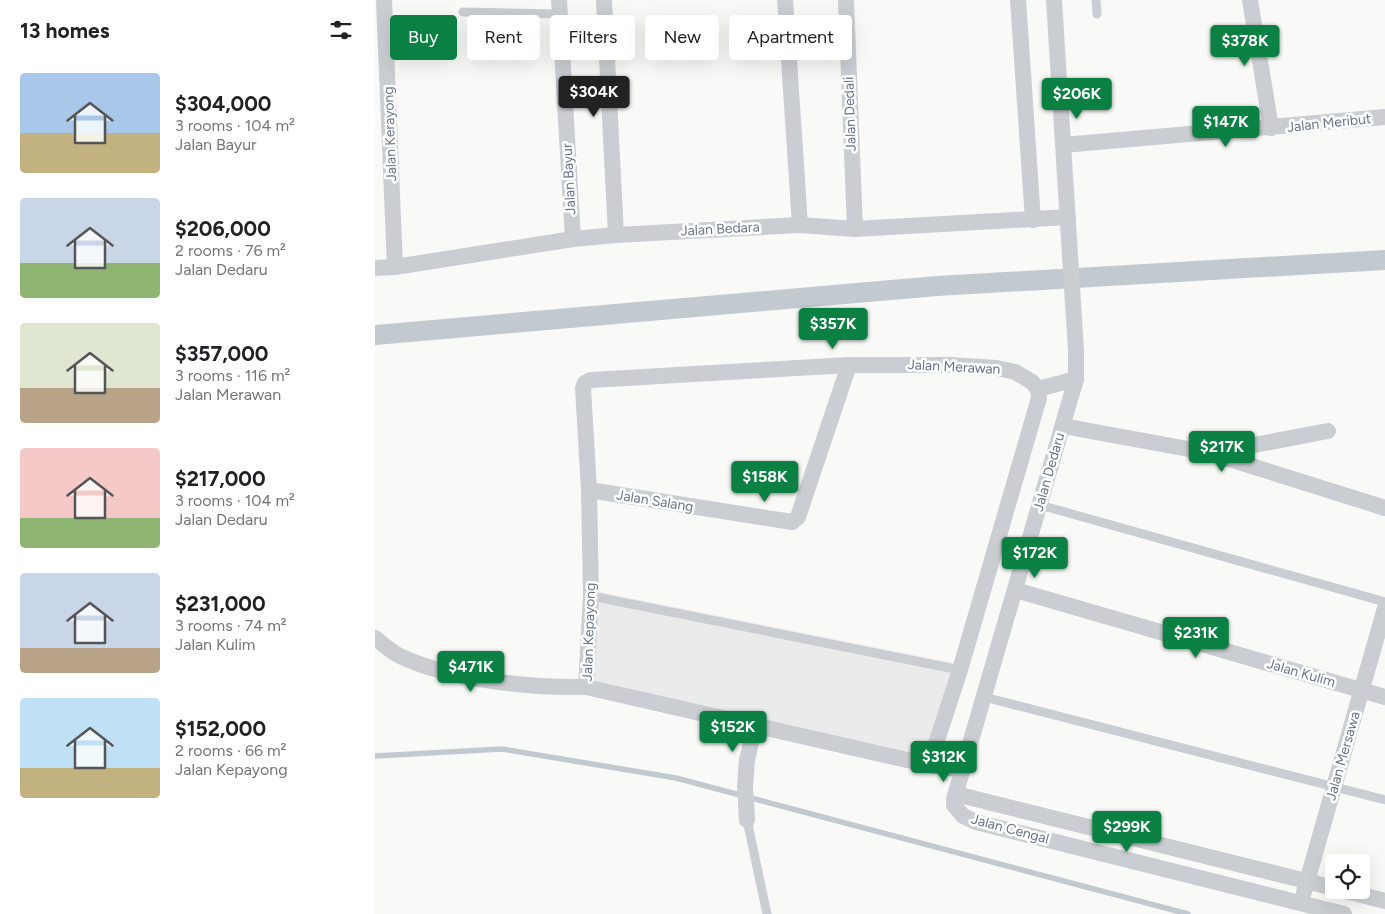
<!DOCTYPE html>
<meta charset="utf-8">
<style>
body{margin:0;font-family:Figtree,sans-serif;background:#f6f6f6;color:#202124;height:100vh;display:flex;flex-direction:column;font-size:19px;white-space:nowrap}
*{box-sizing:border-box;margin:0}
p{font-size:16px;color:#757577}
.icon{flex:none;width:28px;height:28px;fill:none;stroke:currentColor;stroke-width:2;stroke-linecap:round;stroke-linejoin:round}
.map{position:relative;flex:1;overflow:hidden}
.sheet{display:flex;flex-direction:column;background:#fff;width:375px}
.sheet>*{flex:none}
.banner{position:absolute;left:15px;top:15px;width:475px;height:45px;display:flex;gap:10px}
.controls{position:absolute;left:950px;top:854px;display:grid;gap:10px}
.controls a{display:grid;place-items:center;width:45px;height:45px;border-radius:5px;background:#fff;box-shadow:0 5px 20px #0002;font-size:25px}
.price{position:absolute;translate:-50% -42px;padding:0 11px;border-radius:5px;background:#0b8043;color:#fff;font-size:16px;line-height:32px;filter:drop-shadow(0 1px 2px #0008)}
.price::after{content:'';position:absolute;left:50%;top:30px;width:15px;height:11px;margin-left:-8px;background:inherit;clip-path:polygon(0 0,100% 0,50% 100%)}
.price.active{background:#222;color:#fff}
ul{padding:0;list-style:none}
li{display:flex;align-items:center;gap:15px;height:125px;padding:0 20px}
li span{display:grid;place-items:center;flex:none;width:140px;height:100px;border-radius:5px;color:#555}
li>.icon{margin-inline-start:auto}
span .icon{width:60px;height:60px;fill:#fffc;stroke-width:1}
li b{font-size:21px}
h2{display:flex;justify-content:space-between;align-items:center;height:60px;padding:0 20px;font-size:21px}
.chip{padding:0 18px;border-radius:5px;background:#fff;box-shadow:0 5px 20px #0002;font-size:18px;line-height:45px}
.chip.active{background:#0b8043;color:#fff}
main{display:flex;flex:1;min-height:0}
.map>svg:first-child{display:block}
.built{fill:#eaebeb}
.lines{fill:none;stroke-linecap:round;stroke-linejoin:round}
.stream{stroke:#c2cad0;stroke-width:5.5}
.canal{stroke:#c2cad0;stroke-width:20}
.lane{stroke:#cacdd1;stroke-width:9}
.street{stroke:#cacdd1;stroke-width:16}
.labels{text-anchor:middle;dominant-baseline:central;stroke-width:5;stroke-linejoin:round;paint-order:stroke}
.street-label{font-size:14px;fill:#687589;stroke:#fff}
</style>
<main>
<section class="sheet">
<h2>13 homes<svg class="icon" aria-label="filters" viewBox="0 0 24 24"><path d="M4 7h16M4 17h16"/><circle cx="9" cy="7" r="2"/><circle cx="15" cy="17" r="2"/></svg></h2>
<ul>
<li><span style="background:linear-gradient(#a9c7e8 60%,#c2b280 0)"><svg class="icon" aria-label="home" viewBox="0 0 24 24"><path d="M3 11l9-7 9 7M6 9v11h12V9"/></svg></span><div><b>$304,000</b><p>3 rooms · 104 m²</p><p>Jalan Bayur</p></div></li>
<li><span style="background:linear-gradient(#c9d6e8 65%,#8fb573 0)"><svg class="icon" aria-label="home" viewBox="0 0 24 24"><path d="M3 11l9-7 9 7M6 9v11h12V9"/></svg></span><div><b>$206,000</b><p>2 rooms · 76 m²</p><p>Jalan Dedaru</p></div></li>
<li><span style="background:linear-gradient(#dfe7d0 65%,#b9a48a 0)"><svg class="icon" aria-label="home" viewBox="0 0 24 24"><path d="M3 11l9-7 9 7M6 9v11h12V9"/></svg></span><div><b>$357,000</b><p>3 rooms · 116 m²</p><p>Jalan Merawan</p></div></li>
<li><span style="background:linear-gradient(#f6c9c9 70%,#8fb573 0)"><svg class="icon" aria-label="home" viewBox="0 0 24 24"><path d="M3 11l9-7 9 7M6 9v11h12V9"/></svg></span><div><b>$217,000</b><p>3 rooms · 104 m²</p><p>Jalan Dedaru</p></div></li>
<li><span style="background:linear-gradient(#c9d6e8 75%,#b9a48a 0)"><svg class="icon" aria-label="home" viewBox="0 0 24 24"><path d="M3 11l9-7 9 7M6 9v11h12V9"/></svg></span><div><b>$231,000</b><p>3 rooms · 74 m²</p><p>Jalan Kulim</p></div></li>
<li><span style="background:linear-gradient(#bfe0f5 70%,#c2b280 0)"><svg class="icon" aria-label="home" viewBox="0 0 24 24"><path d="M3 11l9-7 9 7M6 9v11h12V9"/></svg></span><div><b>$152,000</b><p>2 rooms · 66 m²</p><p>Jalan Kepayong</p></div></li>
</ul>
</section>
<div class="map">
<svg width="1010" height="914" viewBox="0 0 1010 914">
<rect width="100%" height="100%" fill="#f9faf8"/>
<polygon class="built" points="209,589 593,666 559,773 204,693"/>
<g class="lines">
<polyline class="stream" points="0,756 127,749 301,778 813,914"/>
<polyline class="canal" points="0,335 562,286 1010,260"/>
<g class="lane">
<polyline points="721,0 722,14"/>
<polyline points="88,12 185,14"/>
<polyline points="665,505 1010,602"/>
<polyline points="216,596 585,670"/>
<polyline points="609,697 1010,800"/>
<polyline points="372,820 392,914"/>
</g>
<g class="street">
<polyline points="9,0 20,267"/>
<polyline points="184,0 198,239"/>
<polyline points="229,0 241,235"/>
<polyline points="410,0 425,225"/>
<polyline points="471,0 480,229"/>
<polyline points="643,0 658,220"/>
<polyline points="679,0 701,351 701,379 579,799 579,805 588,816 601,822 969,914"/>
<polyline points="875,0 896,128"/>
<polyline points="688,145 1010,117"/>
<polyline points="0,268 20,267 198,239 241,235 425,225 480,229 693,217"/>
<polyline points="663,389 701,379"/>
<polyline points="688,426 835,453 1010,508"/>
<polyline points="837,453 953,431"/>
<polyline points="214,490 417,522 423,517 474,365"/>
<polyline points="640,590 1010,697"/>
<path d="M0 638C8 644 16 652 25 656 75 680 155 688 211 687"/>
<polyline points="554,765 585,670 664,398 663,389 657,382 640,372 622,368 575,365 474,365 216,380 210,383 208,388 214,490 216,596 211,687 554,765 588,770"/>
<polyline points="581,794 959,888"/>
<polyline points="372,820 370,786 372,760 380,726"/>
<polyline points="967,890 1010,901"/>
<polyline points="929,892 1010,608"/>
</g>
</g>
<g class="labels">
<g class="street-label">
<text transform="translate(475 114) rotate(-92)">Jalan Dedali</text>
<text transform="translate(954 123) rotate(-6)">Jalan Meribut</text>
<text transform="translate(15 134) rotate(-92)">Jalan Kerayong</text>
<text transform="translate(194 179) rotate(-93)">Jalan Bayur</text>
<text transform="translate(345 229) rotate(-3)">Jalan Bedara</text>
<text transform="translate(579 367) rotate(3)">Jalan Merawan</text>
<text transform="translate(674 472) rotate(-74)">Jalan Dedaru</text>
<text transform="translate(280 501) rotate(9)">Jalan Salang</text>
<text transform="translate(214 632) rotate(-88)">Jalan Kepayong</text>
<text transform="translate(926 673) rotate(16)">Jalan Kulim</text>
<text transform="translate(968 756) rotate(-74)">Jalan Mersawa</text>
<text transform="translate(635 829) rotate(15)">Jalan Cengal</text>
</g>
</g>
</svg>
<div class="controls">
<a><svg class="icon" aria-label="locate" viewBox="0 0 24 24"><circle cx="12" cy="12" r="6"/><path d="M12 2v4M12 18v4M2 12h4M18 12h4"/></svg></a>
</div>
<b class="price" style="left:870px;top:67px">$378K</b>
<b class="price active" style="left:219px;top:118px">$304K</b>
<b class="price" style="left:702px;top:120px">$206K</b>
<b class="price" style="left:851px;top:148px">$147K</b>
<b class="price" style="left:458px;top:350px">$357K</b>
<b class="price" style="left:847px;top:473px">$217K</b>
<b class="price" style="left:390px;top:503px">$158K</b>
<b class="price" style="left:660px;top:579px">$172K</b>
<b class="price" style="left:821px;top:659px">$231K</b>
<b class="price" style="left:96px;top:693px">$471K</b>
<b class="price" style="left:358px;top:753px">$152K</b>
<b class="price" style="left:569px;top:783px">$312K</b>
<b class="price" style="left:752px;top:853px">$299K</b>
<div class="banner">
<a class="chip active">Buy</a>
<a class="chip">Rent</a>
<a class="chip">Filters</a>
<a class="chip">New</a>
<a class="chip">Apartment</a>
</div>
</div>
</main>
